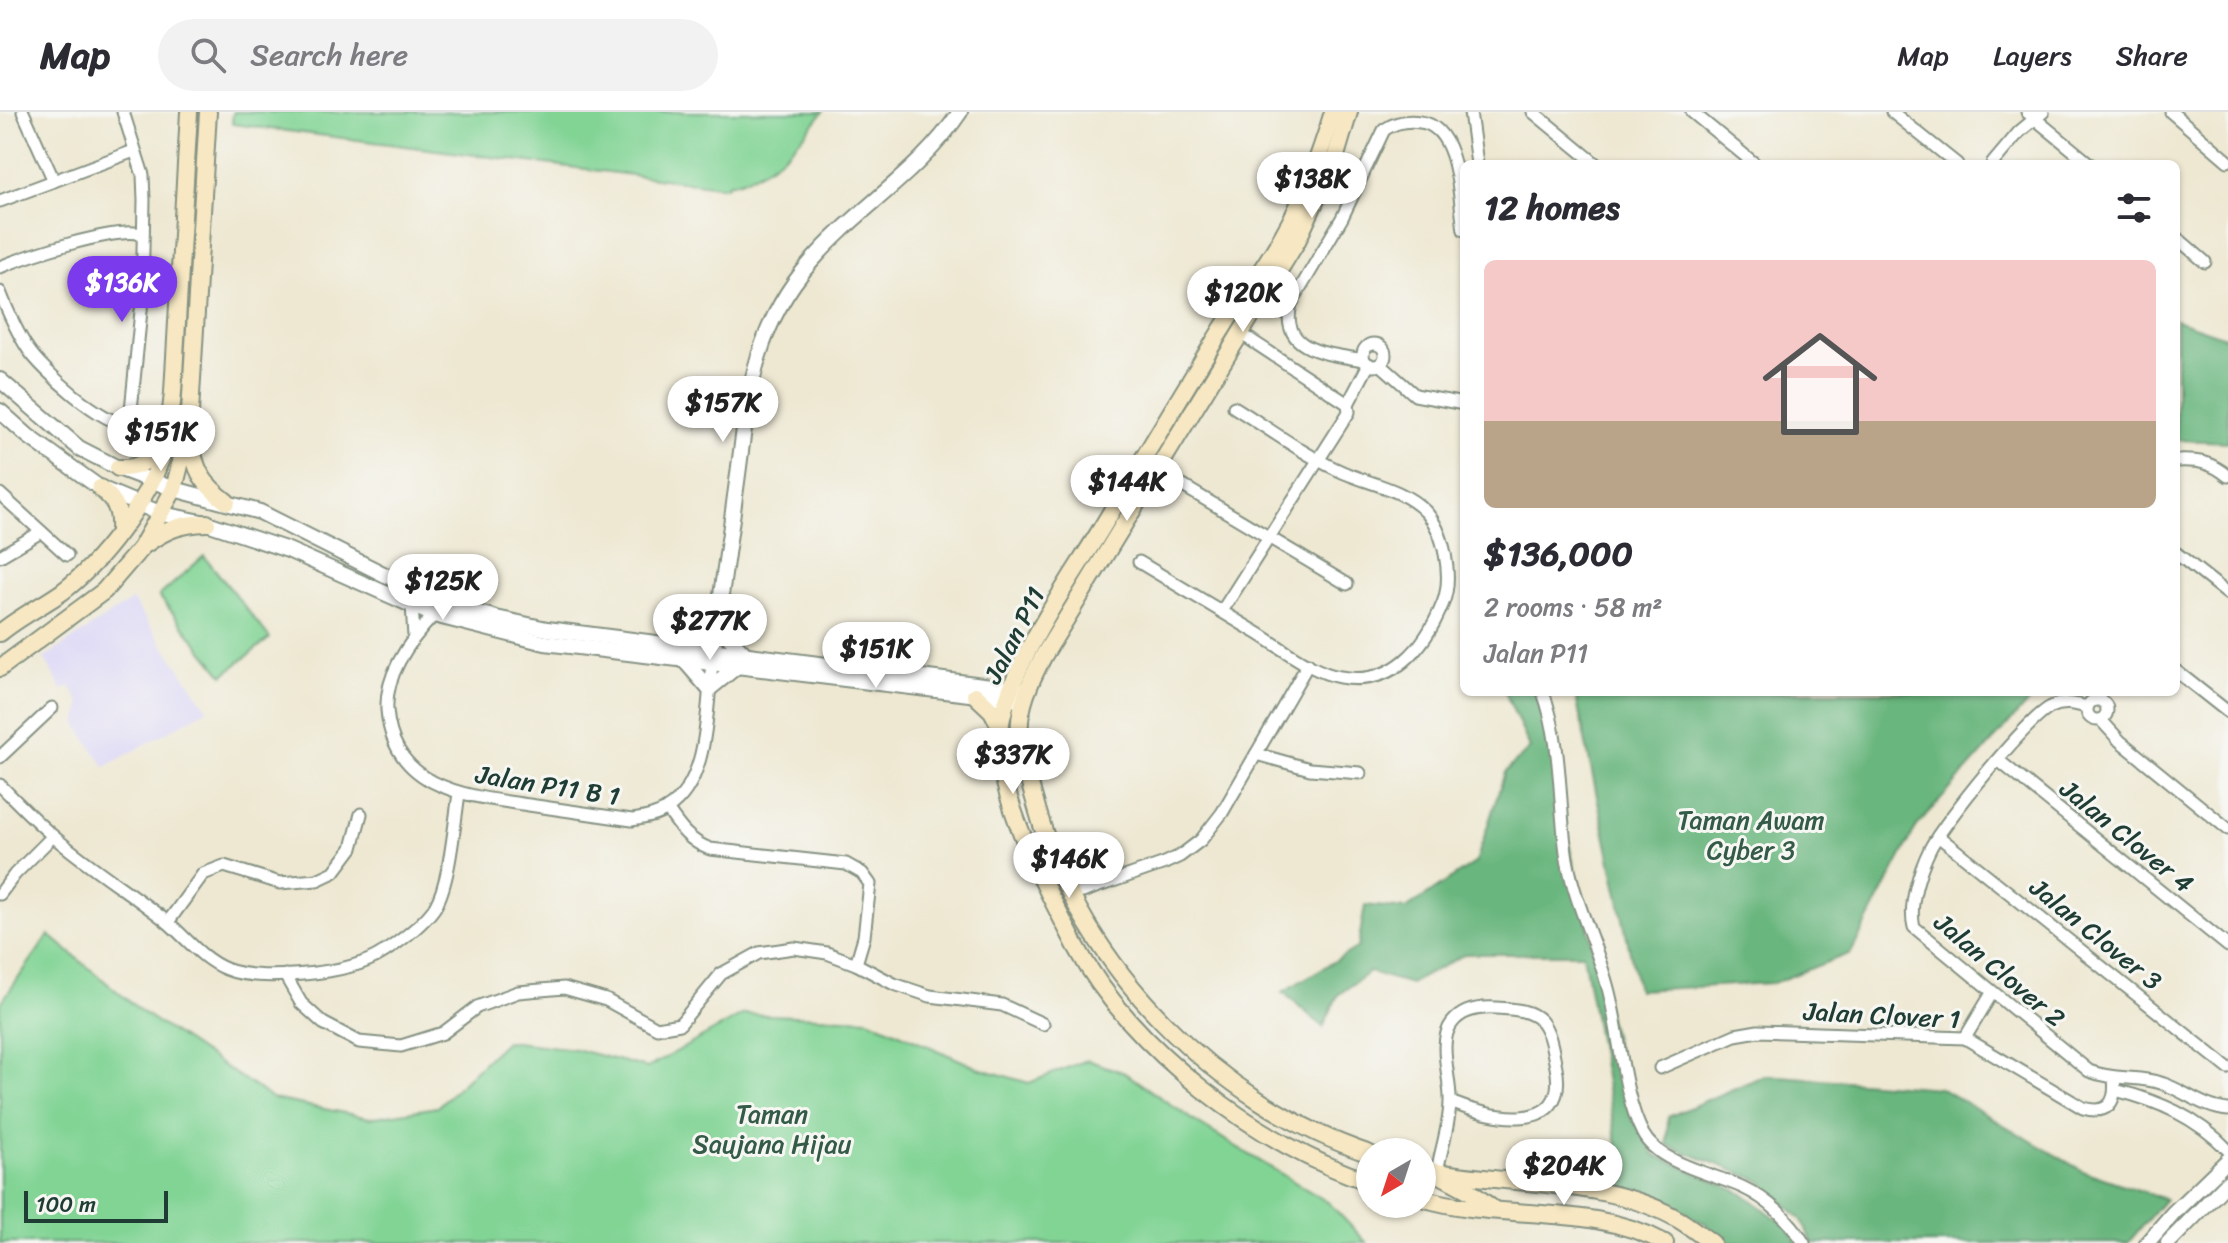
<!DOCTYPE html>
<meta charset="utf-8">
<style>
body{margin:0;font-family:Sriracha,sans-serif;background:#f2f2f3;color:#2b2b33;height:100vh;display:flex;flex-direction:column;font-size:30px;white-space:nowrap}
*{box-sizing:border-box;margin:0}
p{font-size:26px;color:#7c7c81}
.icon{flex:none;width:44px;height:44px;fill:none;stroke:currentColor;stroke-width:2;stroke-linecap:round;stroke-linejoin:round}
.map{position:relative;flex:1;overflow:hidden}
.side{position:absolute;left:1460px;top:48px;width:720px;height:536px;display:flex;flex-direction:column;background:#fff;border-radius:12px;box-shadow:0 2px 6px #0004}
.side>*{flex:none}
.needle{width:52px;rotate:219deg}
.controls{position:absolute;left:1356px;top:1026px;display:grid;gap:16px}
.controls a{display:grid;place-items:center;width:80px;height:80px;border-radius:50%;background:#fff;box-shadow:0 2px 6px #0004;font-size:40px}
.scale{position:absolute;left:24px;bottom:20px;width:144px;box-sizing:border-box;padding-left:8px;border:4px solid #1f3d34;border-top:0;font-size:22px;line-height:28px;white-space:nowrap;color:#1f3d34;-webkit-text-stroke:6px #f6f6f2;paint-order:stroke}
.price{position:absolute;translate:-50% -68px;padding:0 18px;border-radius:28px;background:#fff;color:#222;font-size:26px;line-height:52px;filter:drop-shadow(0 2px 4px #0008)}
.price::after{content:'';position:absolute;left:50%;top:48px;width:24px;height:18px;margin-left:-12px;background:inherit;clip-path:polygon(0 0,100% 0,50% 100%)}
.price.on{background:#7c3aed;color:#fff}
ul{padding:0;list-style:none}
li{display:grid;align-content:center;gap:16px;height:424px;padding:0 24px}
li span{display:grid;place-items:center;height:248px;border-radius:12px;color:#555}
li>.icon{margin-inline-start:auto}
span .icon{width:144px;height:144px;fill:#fffc;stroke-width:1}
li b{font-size:34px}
h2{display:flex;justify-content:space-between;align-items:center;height:96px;padding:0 24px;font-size:34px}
header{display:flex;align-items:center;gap:48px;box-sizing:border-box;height:112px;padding:0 40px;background:#fff;border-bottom:2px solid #e1e1e2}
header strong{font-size:38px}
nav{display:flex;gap:44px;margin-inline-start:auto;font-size:28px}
.search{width:560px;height:72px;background:#f2f2f3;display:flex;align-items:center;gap:20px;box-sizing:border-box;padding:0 28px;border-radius:44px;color:#7c7c81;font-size:30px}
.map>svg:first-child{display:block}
.built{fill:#dbd6f7}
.green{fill:#82d495;stroke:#508864;stroke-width:2}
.forest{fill:#69b67e;stroke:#447a59;stroke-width:2}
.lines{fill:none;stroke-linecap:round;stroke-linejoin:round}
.minor-casing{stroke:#869283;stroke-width:15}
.tertiary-casing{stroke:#869283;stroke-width:18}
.secondary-casing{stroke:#869283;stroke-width:20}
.minor{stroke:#fff;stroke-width:11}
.tertiary{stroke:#fff;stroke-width:14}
.secondary{stroke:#f7e8c3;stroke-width:16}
.labels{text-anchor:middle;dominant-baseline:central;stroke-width:6;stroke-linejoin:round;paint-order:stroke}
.street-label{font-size:26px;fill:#1f3d34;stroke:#f6f6f2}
.park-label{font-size:26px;fill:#335b47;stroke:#f6f6f2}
</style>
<header>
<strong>Map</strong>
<div class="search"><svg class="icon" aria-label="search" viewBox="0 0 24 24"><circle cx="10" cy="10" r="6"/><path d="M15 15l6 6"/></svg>Search here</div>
<nav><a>Map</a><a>Layers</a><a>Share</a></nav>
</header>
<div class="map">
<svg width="2228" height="1131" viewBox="0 0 2228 1131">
<rect width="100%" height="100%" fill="#f6f6f2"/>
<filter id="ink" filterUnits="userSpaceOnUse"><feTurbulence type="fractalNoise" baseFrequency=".0125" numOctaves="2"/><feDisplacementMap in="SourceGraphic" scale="16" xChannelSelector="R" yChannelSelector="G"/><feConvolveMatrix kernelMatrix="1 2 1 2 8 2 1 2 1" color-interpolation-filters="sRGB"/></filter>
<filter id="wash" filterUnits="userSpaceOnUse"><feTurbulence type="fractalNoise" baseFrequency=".006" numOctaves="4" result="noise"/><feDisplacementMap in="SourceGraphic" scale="32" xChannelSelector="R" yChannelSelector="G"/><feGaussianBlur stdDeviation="1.8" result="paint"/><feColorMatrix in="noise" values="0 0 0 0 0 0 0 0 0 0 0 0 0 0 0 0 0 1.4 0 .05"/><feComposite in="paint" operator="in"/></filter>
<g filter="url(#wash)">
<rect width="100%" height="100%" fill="#eee8d2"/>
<polygon class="built" points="132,488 208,597 105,655 77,613 81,592 70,574 62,578 44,546"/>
<g class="green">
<path d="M233 0H823C798 33 769 64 727 72L726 75 232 12Z"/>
<polygon points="204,444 270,526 223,563 159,484"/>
<polygon points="49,823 142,900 273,987 370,1006 437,995 506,929 575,937 647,956 744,902 868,907 978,956 1029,971 1087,948 1125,961 1199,1012 1329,1091 1367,1131 0,1131 0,892"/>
</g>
<g class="forest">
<polygon points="2176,208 2228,226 2228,330 2176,328"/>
<polygon points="1505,580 1539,580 1546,597 1557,680 1631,1002 1655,1043 1744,1082 1789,1116 1798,1131 1723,1131 1705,1111 1551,1057 1619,1044 1583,842 1465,842 1410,872 1369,860 1338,883 1323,915 1283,880 1358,835 1365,793 1406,797 1476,750 1505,660 1530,636"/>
<polygon points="1575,580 2037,580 1917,714 1851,841 1773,871 1638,878"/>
<polygon points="1765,963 1940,976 2083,1059 2165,1087 2128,1131 1813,1131 1801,1107 1761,1069 1667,1033 1668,1005"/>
</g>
</g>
<g filter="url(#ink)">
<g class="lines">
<defs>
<g id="minor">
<polyline points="23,0 54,69"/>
<polyline points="1470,0 1477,52"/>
<polyline points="1533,0 1596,52"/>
<polyline points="1692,0 1755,52"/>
<polyline points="1892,0 1957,52"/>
<polyline points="2027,0 2090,52"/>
<polyline points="2171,0 2228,49"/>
<polyline points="1992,52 2019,20 2043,0"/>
<polyline points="0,89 134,39"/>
<polyline points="2176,125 2205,150"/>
<path d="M0 155C27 144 116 114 142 122"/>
<path d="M0 180C8 200 16 219 28 237 42 258 103 313 127 312L130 308 142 189 144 88 143 63 123 0"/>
<polyline points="1240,221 1348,292"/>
<circle cx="1374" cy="243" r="11"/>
<path d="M1364 248C1329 242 1279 240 1291 192L1342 106 1384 18C1395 10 1406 8 1420 10 1459 14 1459 86 1464 118"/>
<polyline points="1380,252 1415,283 1464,292"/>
<path d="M2176 349C2198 348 2211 350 2228 364"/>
<polyline points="1183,374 1347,472"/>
<polyline points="0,382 67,443"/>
<polyline points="2176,441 2228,482"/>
<polyline points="0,444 41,420"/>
<path d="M1139 450C1177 473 1216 496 1254 519 1280 534 1310 560 1340 565 1393 575 1425 536 1443 491 1453 465 1445 420 1425 399 1401 375 1367 372 1338 358 1301 341 1268 316 1234 295"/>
<polyline points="412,492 414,525"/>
<polyline points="1222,499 1349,300 1348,292 1369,252"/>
<path d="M434 503C410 528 385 563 387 598 393 678 468 684 529 693 563 698 597 703 632 708 644 706 657 704 667 697 710 670 706 597 712 552"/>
<polyline points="2176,559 2228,600"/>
<path d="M1543 580C1563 635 1558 691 1567 747 1575 793 1598 835 1609 880 1620 923 1623 984 1643 1022 1658 1051 1713 1062 1742 1075 1768 1087 1790 1108 1804 1131"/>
<circle cx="2097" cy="598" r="10"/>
<path d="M2087 595C2074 592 2063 589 2051 595 2027 607 1943 711 1930 737 1920 757 1908 793 1914 815L2089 959C2114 969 2141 963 2164 972 2186 980 2204 996 2228 998"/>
<polyline points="2101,608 2120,629 2228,717"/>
<polyline points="1256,642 1310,657 1360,661"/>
<polyline points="0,645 52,596"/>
<polyline points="1998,648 2228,834"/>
<path d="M0 673C17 690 34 708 53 724 88 754 128 779 165 808 185 824 201 847 226 857 257 870 337 862 369 848 388 840 424 812 435 795 450 770 454 713 459 682"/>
<path d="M667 697C680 716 689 729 710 737L846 752 862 761 870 772 864 825 856 852"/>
<polyline points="1938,724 2228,956"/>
<polyline points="1067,772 1083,780 1093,776 1165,751 1180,744 1201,728 1222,701 1308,552"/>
<polyline points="0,782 15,762 53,724"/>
<polyline points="168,810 203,762 224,754 280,771 317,768 334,760 352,736 361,702"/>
<polyline points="285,863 301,891 323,911 359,930 401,934 443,921 477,895 518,880 564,876 606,888 657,916 680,912 721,862 759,841 794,836 827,841 856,852 894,872 930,884 1002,893 1043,912"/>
<polyline points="1965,926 1992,881"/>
<path d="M1660 956 1735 923 1758 919 1965 926 2083 996C2107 1003 2117 991 2114 967"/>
<path d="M2115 978C2159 989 2196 1005 2228 1038"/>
<path d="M1437 1060C1441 1037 1450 1012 1450 989 1451 966 1437 930 1452 911 1462 898 1480 895 1496 896 1511 897 1530 897 1541 909 1551 921 1553 941 1556 955 1570 1025 1489 1006 1450 990"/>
</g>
<g id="tertiary">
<polyline points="0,268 79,336 118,356 174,377 260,400 437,489 496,506 547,517 1022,578"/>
<polyline points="0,299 28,324 100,376 162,402 207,411 288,438 434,503 545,531 1019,588"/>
<polyline points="718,504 724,520 745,542"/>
<polyline points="687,535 718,504"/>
<polyline points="684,548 709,577 736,555"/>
<path d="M712 548C719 493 728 439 735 384 748 296 748 222 810 151 857 96 918 63 960 0"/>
<polyline points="2147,1131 2173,1101 2228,1048"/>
<polyline points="2168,1131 2228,1070"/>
</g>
<g id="secondary">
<path d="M1333 0C1321 40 1304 87 1283 123 1266 154 1244 182 1225 212 1182 281 1140 352 1098 422 1065 476 995 573 999 637 1004 698 1047 779 1076 834 1130 936 1261 1035 1370 1070"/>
<path d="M1349 0 1335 47 1297 129 1044 543C1007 612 1018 629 1038 700 1082 855 1218 992 1370 1042"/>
<path d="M190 326C195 359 202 371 227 390"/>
<path d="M118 356C144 357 149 347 162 326"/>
<path d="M100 376C116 389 120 398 119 418"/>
<path d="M146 432C167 417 181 412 207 411"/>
<path d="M0 521C19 505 42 494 62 480 101 451 145 392 161 347 168 325 171 303 173 280L189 0"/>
<polyline points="0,556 104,479 141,436 174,377 189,317 208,0"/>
<polyline points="975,583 992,599 1001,616"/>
<path d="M1422 1057C1505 1075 1607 1064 1681 1109 1692 1116 1702 1124 1712 1131"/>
<polyline points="1442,1064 1468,1078 1493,1097"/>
<path d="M1422 1086C1501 1110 1590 1090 1665 1131"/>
</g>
</defs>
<use href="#minor" class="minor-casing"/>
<use href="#tertiary" class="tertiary-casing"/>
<use href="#secondary" class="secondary-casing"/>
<use href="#minor" class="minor"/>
<use href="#tertiary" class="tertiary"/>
<use href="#secondary" class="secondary"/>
</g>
</g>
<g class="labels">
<g class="street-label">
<text transform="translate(1014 523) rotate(-63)">Jalan P11</text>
<text transform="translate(548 673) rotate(9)">Jalan P11 B 1</text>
<text transform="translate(2127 724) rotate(39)">Jalan Clover 4</text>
<text transform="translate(2096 822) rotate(39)">Jalan Clover 3</text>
<text transform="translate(2000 858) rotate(40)">Jalan Clover 2</text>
<text transform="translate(1882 903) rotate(3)">Jalan Clover 1</text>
</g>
<g class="park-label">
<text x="1751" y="708">Taman Awam<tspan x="1751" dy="30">Cyber 3</tspan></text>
<text x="772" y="1002">Taman<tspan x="772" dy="30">Saujana Hijau</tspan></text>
</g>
</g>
</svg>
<div class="controls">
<a><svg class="needle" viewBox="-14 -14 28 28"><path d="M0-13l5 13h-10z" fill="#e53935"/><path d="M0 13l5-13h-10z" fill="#7c7c81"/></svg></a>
</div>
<div class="scale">100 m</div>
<b class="price" style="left:1312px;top:108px">$138K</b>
<b class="price on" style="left:122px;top:212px">$136K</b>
<b class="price" style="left:1243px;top:222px">$120K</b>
<b class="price" style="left:723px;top:332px">$157K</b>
<b class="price" style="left:161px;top:361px">$151K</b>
<b class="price" style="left:1127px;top:411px">$144K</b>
<b class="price" style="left:443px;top:510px">$125K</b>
<b class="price" style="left:710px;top:550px">$277K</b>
<b class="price" style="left:876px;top:578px">$151K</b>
<b class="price" style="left:1013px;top:684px">$337K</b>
<b class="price" style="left:1069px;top:788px">$146K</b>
<b class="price" style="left:1564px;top:1095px">$204K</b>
<section class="side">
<h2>12 homes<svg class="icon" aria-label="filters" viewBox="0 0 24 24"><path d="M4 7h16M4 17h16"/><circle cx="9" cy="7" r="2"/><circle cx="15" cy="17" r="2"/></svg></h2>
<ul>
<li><span style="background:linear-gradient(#f6c9c9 65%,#b9a48a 0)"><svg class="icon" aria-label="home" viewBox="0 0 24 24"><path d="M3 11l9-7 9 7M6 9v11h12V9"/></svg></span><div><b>$136,000</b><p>2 rooms · 58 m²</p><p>Jalan P11</p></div></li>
</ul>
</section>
</div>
